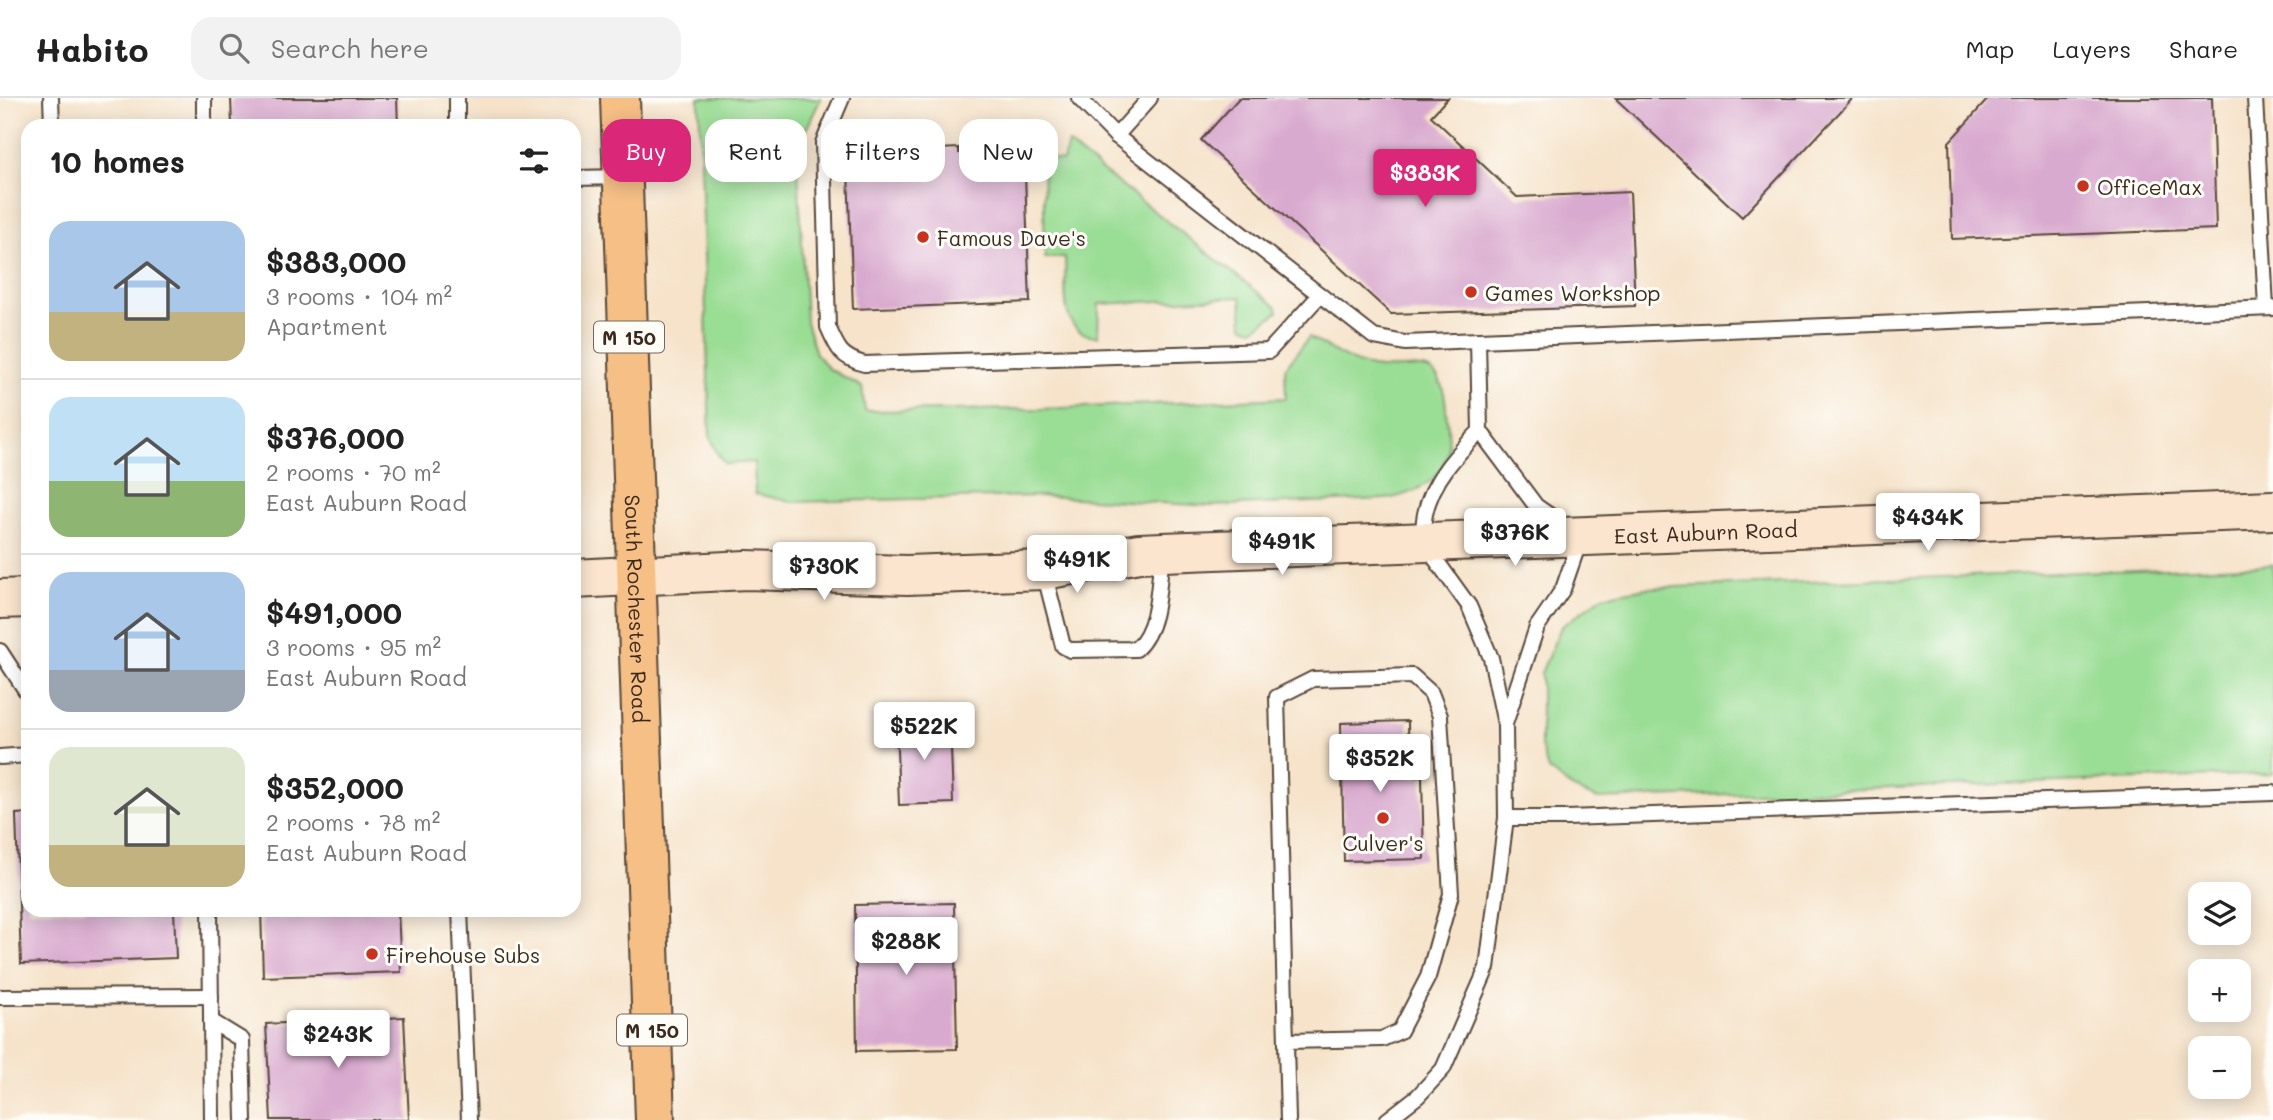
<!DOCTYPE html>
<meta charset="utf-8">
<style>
body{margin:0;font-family:Mali,sans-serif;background:#f2f2f2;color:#222;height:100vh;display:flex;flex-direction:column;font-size:26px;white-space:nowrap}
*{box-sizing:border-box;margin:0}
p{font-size:23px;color:#767676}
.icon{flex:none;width:38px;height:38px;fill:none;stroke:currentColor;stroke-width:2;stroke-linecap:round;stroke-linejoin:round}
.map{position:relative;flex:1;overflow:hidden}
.panel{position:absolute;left:21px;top:21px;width:560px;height:798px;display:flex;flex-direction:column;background:#fff;border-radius:21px;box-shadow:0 4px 18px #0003}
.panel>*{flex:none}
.banner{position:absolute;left:602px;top:21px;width:665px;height:63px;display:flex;gap:14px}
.controls{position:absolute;left:2188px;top:784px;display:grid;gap:14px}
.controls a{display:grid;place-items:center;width:63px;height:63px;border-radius:14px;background:#fff;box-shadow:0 4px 18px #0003;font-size:35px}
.price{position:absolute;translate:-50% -60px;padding:0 16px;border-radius:7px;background:#fff;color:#222;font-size:23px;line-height:46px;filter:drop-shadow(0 2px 4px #0008)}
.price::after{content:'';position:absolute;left:50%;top:42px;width:21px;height:16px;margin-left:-10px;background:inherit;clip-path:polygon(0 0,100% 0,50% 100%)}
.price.current{background:#db2777;color:#fff}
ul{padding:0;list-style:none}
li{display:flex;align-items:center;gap:21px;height:175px;padding:0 28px}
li+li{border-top:2px solid #e0e0e0}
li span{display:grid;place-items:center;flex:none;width:196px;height:140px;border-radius:21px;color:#555}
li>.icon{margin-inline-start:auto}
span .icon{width:84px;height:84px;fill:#fffc;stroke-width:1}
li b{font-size:30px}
h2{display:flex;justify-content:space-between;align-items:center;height:84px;padding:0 28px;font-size:30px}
.pill{padding:0 24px;border-radius:21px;background:#fff;box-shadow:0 4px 18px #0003;font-size:24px;line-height:63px}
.pill.current{background:#db2777;color:#fff}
header{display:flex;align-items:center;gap:42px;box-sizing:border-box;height:98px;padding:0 35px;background:#fff;border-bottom:2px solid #e0e0e0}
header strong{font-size:33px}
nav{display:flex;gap:38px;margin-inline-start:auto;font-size:24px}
.search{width:490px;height:63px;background:#f2f2f2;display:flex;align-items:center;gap:18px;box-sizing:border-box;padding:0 24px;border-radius:21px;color:#767676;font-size:26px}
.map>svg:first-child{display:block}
.green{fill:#9add94;stroke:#6a8459;stroke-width:2}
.building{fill:#d9aacf}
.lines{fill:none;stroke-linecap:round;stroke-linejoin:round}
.lane-casing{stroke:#574638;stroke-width:18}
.secondary-casing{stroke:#574638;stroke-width:42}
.primary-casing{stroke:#574638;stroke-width:42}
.lane{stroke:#fff;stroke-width:14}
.secondary{stroke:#fbe5cf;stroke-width:38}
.primary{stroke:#f5bf86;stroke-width:38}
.poi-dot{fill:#c8321e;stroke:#fdfcf7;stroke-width:2.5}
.labels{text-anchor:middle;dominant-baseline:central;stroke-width:6;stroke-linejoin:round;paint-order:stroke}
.shield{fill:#fdfcf7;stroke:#75695f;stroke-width:2}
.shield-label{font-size:19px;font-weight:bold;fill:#3b2a1e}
.poi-label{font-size:21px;fill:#3b2a1e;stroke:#fdfcf7;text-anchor:start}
.street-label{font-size:21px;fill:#3b2a1e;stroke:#fdfcf7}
</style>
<header>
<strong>Habito</strong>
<div class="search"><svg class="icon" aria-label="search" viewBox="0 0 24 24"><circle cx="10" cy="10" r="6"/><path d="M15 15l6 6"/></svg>Search here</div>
<nav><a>Map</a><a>Layers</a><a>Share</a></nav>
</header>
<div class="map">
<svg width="2273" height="1022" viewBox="0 0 2273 1022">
<rect width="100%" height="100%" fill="#fdfcf7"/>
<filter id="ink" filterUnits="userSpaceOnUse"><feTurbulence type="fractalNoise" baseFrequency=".0143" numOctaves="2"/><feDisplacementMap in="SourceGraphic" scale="14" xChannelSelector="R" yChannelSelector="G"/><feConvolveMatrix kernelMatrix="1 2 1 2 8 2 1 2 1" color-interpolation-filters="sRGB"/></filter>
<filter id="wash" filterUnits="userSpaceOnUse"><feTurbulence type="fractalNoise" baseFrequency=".00686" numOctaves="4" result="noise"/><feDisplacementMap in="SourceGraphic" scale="28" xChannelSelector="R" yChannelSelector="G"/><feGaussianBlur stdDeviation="1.57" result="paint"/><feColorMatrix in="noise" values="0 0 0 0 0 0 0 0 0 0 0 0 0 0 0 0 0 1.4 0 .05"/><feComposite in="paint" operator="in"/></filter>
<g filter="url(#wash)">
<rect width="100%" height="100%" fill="#f6e3ca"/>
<g class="green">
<path d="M699 0H821L797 51 806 224 816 256 829 271 862 289 865 313 1041 311 1286 300 1285 270 1309 239C1329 250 1350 265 1372 269 1413 276 1441 251 1446 310 1447 325 1451 343 1447 358 1438 386 1412 397 1385 401L1211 408 1042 398 793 404 755 396 754 364 725 366 716 353 710 337Z"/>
<path d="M1068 46 1277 209 1278 214 1254 231 1243 228 1241 199 1099 206 1098 238C1057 238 1067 190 1065 160H1045L1043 60 1063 63Z"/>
<polygon points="2273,467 2273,676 1598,701 1574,691 1548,672 1541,648 1541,575 1561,529 1603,498 1646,490"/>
</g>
<g id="blocks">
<g class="building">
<polygon points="231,0 397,0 398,28 232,28"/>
<polygon points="1239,0 1448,0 1431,18 1517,99 1630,94 1635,208 1391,216 1201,42"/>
<polygon points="1615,0 1853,0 1742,119"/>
<polygon points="1989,0 2212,0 2216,131 1952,141 1949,44"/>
<polygon points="959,50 959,55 1024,52 1030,204 853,211 848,72 886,71 886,60 918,58 918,52"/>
<polygon points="950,622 953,705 899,707 896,623"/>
<polygon points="1408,623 1409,679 1422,679 1424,761 1344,763 1341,625"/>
<polygon points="28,715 28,812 174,812 176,860 21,866 16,716"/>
<polygon points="954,805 957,951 857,953 855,807"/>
<polygon points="261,812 398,812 401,874 263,879"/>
<polygon points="404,919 409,1022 271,1022 266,926"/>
</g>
</g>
</g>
<g filter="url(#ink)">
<use href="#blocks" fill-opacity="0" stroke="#574638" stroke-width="2"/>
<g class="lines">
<defs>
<g id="lane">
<polyline points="51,0 52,28"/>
<polyline points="204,0 204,28"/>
<polyline points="457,0 457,28"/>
<path d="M842 0 823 45 828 229C838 252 841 259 864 266L1269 253 1320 197"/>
<polyline points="1079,0 1116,38 1374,239 1405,245 2273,210"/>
<polyline points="2255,0 2266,210"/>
<polyline points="1116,38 1150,0"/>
<polyline points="574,80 622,79"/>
<polyline points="1478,242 1480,333 1536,408 1581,439 1563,491 1537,529 1505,626"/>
<path d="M1480 333C1457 356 1432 382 1425 416 1423 425 1423 434 1423 444L1469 508 1491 560 1505 626 1506 720"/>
<path d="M1044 474 1063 548 1070 552 1136 551C1160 529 1158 486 1162 455"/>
<polyline points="0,553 28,596"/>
<polyline points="0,659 28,657"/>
<polyline points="210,812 212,1022"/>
<polyline points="460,812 469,1022"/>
<polyline points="0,899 211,898"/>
<polyline points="211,923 242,942 244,1022"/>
<polyline points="1286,943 1382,941 1400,933 1428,879 1451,796 1440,618 1431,595 1412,578 1313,581 1277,599 1288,1022"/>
<polyline points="1387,1022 1418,998 1443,971 1487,870 1506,720 1567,720 2273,695"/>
</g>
<g id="secondary">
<path id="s1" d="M574 481 746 472 907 477 1044 472 1139 455 1163 454 2273 412"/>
<polyline points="0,501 28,500"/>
</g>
<g id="primary">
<path id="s2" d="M620 0 655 1022"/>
</g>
</defs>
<use href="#lane" class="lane-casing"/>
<use href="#secondary" class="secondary-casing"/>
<use href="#primary" class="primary-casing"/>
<use href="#lane" class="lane"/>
<use href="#secondary" class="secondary"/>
<use href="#primary" class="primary"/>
</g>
</g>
<g class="poi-dot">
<circle cx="2083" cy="88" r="7"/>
<circle cx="923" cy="139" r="7"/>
<circle cx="1471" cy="194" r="7"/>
<circle cx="1383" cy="720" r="7"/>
<circle cx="372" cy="856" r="7"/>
</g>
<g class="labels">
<g class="shield">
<rect x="594" y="223.5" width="70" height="31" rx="5"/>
<rect x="617" y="916.5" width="70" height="31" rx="5"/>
</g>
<g class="shield-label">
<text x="629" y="239">M 150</text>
<text x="652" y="932">M 150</text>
</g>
<g class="poi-label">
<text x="2097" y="88">OfficeMax</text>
<text x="937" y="139">Famous Dave's</text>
<text x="1485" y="194">Games Workshop</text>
<text x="1383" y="744" text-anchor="middle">Culver's</text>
<text x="386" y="856">Firehouse Subs</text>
</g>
<g class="street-label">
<text stroke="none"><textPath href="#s1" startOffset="1134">East Auburn Road</textPath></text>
<text stroke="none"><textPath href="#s2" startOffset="511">South Rochester Road</textPath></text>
</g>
</g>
</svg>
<div class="controls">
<a><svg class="icon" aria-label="layers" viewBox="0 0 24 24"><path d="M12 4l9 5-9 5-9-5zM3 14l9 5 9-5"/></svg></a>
<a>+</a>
<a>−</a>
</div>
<b class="price current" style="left:1425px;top:111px">$383K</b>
<b class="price" style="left:1928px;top:455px">$434K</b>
<b class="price" style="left:1515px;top:470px">$376K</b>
<b class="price" style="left:1282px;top:479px">$491K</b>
<b class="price" style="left:1077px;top:497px">$491K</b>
<b class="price" style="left:824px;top:504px">$730K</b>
<b class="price" style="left:924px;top:664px">$522K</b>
<b class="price" style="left:1380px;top:696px">$352K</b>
<b class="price" style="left:906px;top:879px">$288K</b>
<b class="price" style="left:338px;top:972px">$243K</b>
<div class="banner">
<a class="pill current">Buy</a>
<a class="pill">Rent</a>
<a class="pill">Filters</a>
<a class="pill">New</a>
</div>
<section class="panel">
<h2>10 homes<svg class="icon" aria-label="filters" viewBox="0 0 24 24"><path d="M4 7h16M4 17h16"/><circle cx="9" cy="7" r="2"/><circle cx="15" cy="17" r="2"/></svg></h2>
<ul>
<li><span style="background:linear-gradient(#a9c7e8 65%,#c2b280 0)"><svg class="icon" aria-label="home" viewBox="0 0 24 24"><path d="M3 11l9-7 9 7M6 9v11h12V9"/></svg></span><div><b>$383,000</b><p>3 rooms · 104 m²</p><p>Apartment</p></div></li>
<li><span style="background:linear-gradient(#bfe0f5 60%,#8fb573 0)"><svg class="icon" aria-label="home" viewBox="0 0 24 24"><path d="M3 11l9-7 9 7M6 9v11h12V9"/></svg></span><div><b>$376,000</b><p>2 rooms · 70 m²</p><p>East Auburn Road</p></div></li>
<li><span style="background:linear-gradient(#a9c7e8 70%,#9aa5b1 0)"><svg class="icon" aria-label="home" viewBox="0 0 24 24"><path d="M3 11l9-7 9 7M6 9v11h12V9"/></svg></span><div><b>$491,000</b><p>3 rooms · 95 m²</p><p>East Auburn Road</p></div></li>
<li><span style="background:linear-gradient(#dfe7d0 70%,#c2b280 0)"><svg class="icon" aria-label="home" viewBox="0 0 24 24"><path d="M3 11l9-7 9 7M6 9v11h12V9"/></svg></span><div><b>$352,000</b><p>2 rooms · 78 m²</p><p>East Auburn Road</p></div></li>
</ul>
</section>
</div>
